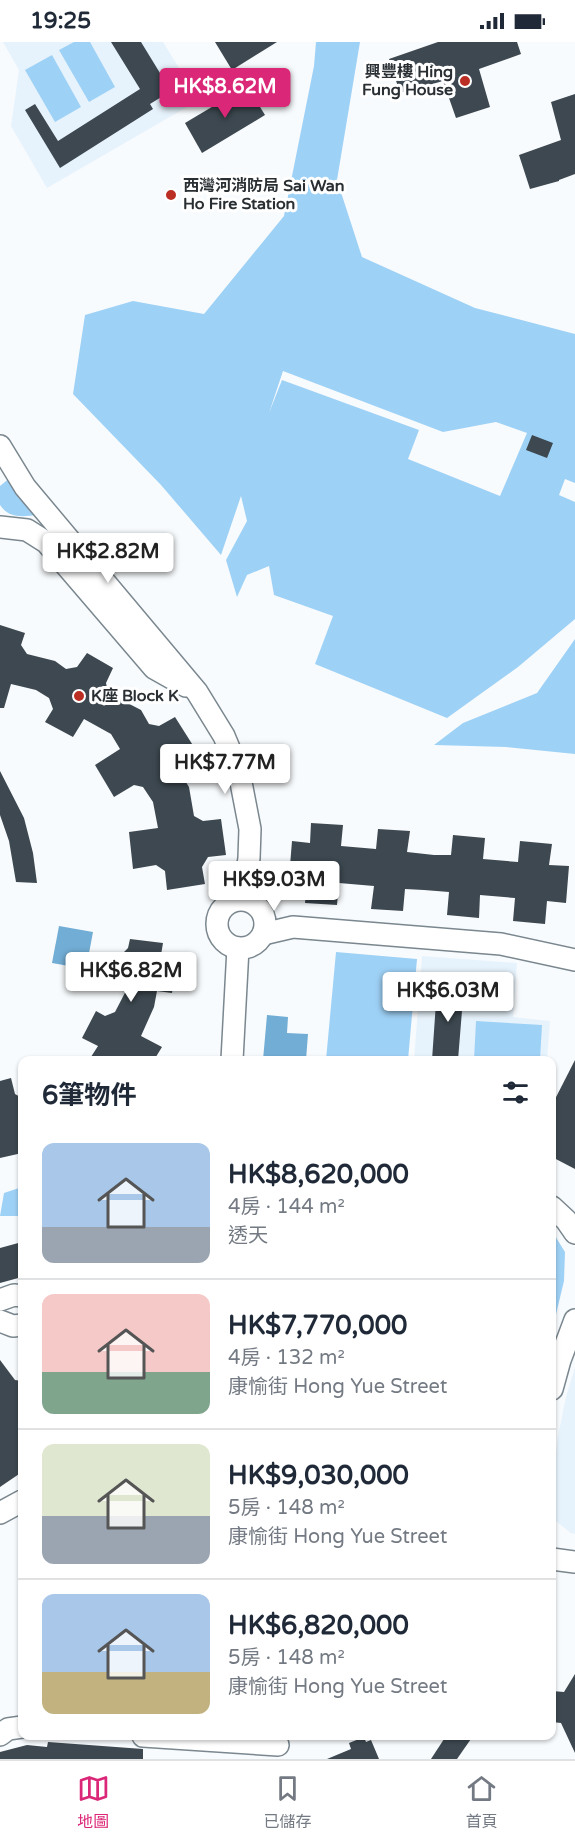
<!DOCTYPE html>
<html lang="zh-TW">
<meta charset="utf-8">
<style>
body{margin:0;font-family:"Varela Round","Noto Sans TC",sans-serif;background:#f2f2f3;color:#1f2937;height:100vh;display:flex;flex-direction:column;font-size:22px;white-space:nowrap}
*{box-sizing:border-box;margin:0}
p{font-size:20px;color:#747a83}
.icon{flex:none;width:33px;height:33px;fill:none;stroke:currentColor;stroke-width:2;stroke-linecap:round;stroke-linejoin:round}
.map{position:relative;flex:1;overflow:hidden}
.details{position:absolute;left:18px;top:1014px;width:538px;height:684px;display:flex;flex-direction:column;background:#fff;border-radius:12px;box-shadow:0 2px 4px #0004}
.details>*{flex:none}
.price{position:absolute;translate:-50% -51px;padding:0 14px;border-radius:6px;background:#fff;color:#222;font-size:20px;line-height:39px;filter:drop-shadow(0 2px 3px #0008)}
.price::after{content:'';position:absolute;left:50%;top:36px;width:18px;height:14px;margin-left:-9px;background:inherit;clip-path:polygon(0 0,100% 0,50% 100%)}
.price.selected{background:#db2777;color:#fff}
ul{padding:0;list-style:none}
li{display:flex;align-items:center;gap:18px;height:150px;padding:0 24px}
li+li{border-top:2px solid #e0e1e3}
li span{display:grid;place-items:center;flex:none;width:168px;height:120px;border-radius:12px;color:#555}
li>.icon{margin-inline-start:auto}
span .icon{width:72px;height:72px;fill:#fffc;stroke-width:1}
li b{font-size:26px}
h2{display:flex;justify-content:space-between;align-items:center;height:72px;padding:0 24px;font-size:26px}
.status{display:flex;justify-content:space-between;align-items:center;height:42px;padding:0 30px;background:#fff;direction:ltr}
.status svg{height:16px;fill:currentColor}
.dock{display:flex;justify-content:space-around;align-items:center;height:84px;border-top:2px solid #e0e1e3;background:#fff;font-size:16px;color:#747a83}
.dock a{display:grid;justify-items:center;gap:3px}
.dock .selected{color:#db2777}
.map>svg:first-child{display:block}
.built{fill:#e7f3fc}
.green{fill:#9ed1f6;fill-rule:evenodd}
.water{fill:#72add5}
.building{fill:#3d4850}
.lines{fill:none;stroke-linecap:round;stroke-linejoin:round}
.minor-casing{stroke:#7a878f;stroke-width:24}
.minor{stroke:#fff;stroke-width:21}
.poi-dot{fill:#bb2e23;stroke:#fff;stroke-width:2}
.labels{text-anchor:middle;dominant-baseline:central;stroke-width:6;stroke-linejoin:round;paint-order:stroke}
.poi-label{font-size:16px;font-weight:bold;fill:#2a2f33;stroke:#fff;text-anchor:start}
</style>
<div class="status"><b>19:25</b><svg viewBox="0 0 49 12"><path d="M0 12V9h3v3zM5 12V6h3v6zM10 12V3h3v9zM15 12V0h3v12zM26 1h20v11H26zM47 4h2v5h-2z"/></svg></div>
<div class="map">
<svg width="575" height="1717" viewBox="0 0 575 1717">
<rect width="100%" height="100%" fill="#f8fbfd"/>
<g class="built">
<polygon points="3,0 163,0 199,58 47,146 11,84 19,28"/>
<polygon points="422,914 517,921 513,975 550,979 547,1018 414,1018"/>
<polygon points="575,1325 575,1492 571,1491 552,1476 552,1443 558,1394 566,1355"/>
</g>
<g class="green">
<polygon points="74,0 90,0 115,45 89,60 59,8"/>
<path d="M316 0H360L337 138 362 215 475 266 575 292V441L565 437 559 453 575 460V577L518 625 447 676 315 622 333 574 274 553 269 524 247 533 237 555 226 518 247 479 241 454 221 513 161 443 73 352 85 273 133 259 204 272 284 174 314 24ZM283 329 443 390 496 380 527 391 500 454 408 417 419 388 282 338 269 371Z"/>
<polygon points="52,13 81,65 55,80 25,28"/>
<path d="M11 435 36 473C21 475 9 476 0 463V444Z"/>
<polygon points="575,597 575,712 506,705 434,703 463,681 537,651"/>
<polygon points="336,910 417,917 408,1018 326,1018"/>
<polygon points="476,979 542,983 540,1018 474,1018"/>
<polygon points="22,1145 22,1174 0,1174 4,1151"/>
<polygon points="552,1189 565,1210 564,1239 552,1289"/>
</g>
<g class="water">
<polygon points="59,884 93,890 86,927 52,921"/>
<polygon points="267,973 288,975 287,991 308,992 306,1018 263,1018"/>
</g>
<g class="building">
<polygon points="111,0 141,0 171,49 150,62 153,67 60,126 25,68 35,62 58,99 140,47"/>
<polygon points="215,0 277,0 232,28"/>
<polygon points="438,0 517,0 521,12 479,27 490,65 456,76 443,39 400,51 389,17"/>
<polygon points="247,44 265,73 202,111 185,81"/>
<polygon points="575,52 575,132 559,138 559,139 530,147 519,113 561,98 551,60"/>
<polygon points="532,393 553,401 547,416 526,408"/>
<polygon points="0,583 25,591 21,603 27,612 55,619 66,627 77,625 87,611 113,626 106,641 108,651 141,668 149,682 159,684 175,675 194,705 178,715 177,726 189,745 194,774 203,779 221,777 226,813 208,815 202,825 205,842 167,848 165,829 156,823 133,827 129,790 158,786 153,760 143,745 134,743 114,755 95,723 120,707 111,692 84,677 73,695 45,680 53,667 49,656 36,648 11,642 4,666 0,666"/>
<polygon points="0,729 24,776 33,811 37,841 16,840 9,799 0,773"/>
<polygon points="311,781 343,783 341,804 376,807 378,787 410,789 407,810 434,813 451,813 453,793 485,796 483,817 518,820 520,799 552,802 549,823 569,824 566,861 547,859 545,882 513,879 515,856 480,853 479,876 447,873 449,850 424,848 405,847 403,869 371,867 374,844 339,841 337,863 305,861 307,838 289,836 292,799 310,801"/>
<polygon points="130,897 163,901 160,919 176,921 172,951 157,949 154,965 141,994 162,1005 154,1018 89,1018 98,1004 82,996 96,969 105,974 115,970 128,945 101,941 105,911 121,913 128,906"/>
<polygon points="451,943 464,944 458,1018 432,1018 437,946 451,947"/>
<polygon points="575,1018 575,1127 552,1115 552,1063"/>
<polygon points="11,1036 15,1052 22,1056 22,1111 0,1116 0,1039"/>
<polygon points="22,1200 22,1235 0,1241 0,1206"/>
<polygon points="0,1318 15,1338 22,1339 22,1430 0,1445"/>
<polygon points="575,1632 575,1711 561,1681 552,1680 552,1649 564,1650"/>
<polygon points="446,1694 473,1694 457,1717 431,1717"/>
<polygon points="364,1695 366,1700 371,1698 379,1717 327,1717 351,1707 349,1701"/>
<polygon points="48,1700 143,1707 143,1717 0,1717 0,1710 27,1703 47,1705"/>
</g>
<g class="lines">
<defs>
<g id="minor">
<polyline points="0,404 25,445 197,650 224,694 239,730 250,787 249,816 243,857"/>
<polyline points="0,485 27,488 46,500 154,626 186,644"/>
<circle cx="241" cy="882" r="24"/>
<polyline points="263,892 293,885 501,902 575,918"/>
<polyline points="232,1018 238,906"/>
<polyline points="552,1165 566,1178 575,1191"/>
<polyline points="0,1258 14,1253 22,1254"/>
<polyline points="0,1279 13,1284 22,1283"/>
<polyline points="552,1347 560,1318 575,1278"/>
<polyline points="0,1471 22,1459"/>
<polyline points="552,1517 575,1520"/>
<polyline points="0,1693 8,1687 22,1685"/>
<polyline points="143,1694 278,1703"/>
</g>
</defs>
<use href="#minor" class="minor-casing"/>
<use href="#minor" class="minor"/>
</g>
<g class="poi-dot">
<circle cx="465" cy="39" r="6"/>
<circle cx="171" cy="153" r="6"/>
<circle cx="79" cy="654" r="6"/>
</g>
<g class="labels">
<g class="poi-label">
<text x="453" y="30" text-anchor="end">興豐樓 Hing<tspan x="453" dy="18">Fung House</tspan></text>
<text x="183" y="144">西灣河消防局 Sai Wan<tspan x="183" dy="18">Ho Fire Station</tspan></text>
<text x="91" y="654">K座 Block K</text>
</g>
</g>
</svg>
<b class="price selected" style="left:225px;top:77px">HK$8.62M</b>
<b class="price" style="left:108px;top:542px">HK$2.82M</b>
<b class="price" style="left:225px;top:753px">HK$7.77M</b>
<b class="price" style="left:274px;top:870px">HK$9.03M</b>
<b class="price" style="left:131px;top:961px">HK$6.82M</b>
<b class="price" style="left:448px;top:981px">HK$6.03M</b>
<section class="details">
<h2>6筆物件<svg class="icon" aria-label="filters" viewBox="0 0 24 24"><path d="M4 7h16M4 17h16"/><circle cx="9" cy="7" r="2"/><circle cx="15" cy="17" r="2"/></svg></h2>
<ul>
<li><span style="background:linear-gradient(#a9c7e8 70%,#9aa5b1 0)"><svg class="icon" aria-label="home" viewBox="0 0 24 24"><path d="M3 11l9-7 9 7M6 9v11h12V9"/></svg></span><div><b>HK$8,620,000</b><p>4房 · 144 m²</p><p>透天</p></div></li>
<li><span style="background:linear-gradient(#f6c9c9 65%,#7fa58c 0)"><svg class="icon" aria-label="home" viewBox="0 0 24 24"><path d="M3 11l9-7 9 7M6 9v11h12V9"/></svg></span><div><b>HK$7,770,000</b><p>4房 · 132 m²</p><p>康愉街 Hong Yue Street</p></div></li>
<li><span style="background:linear-gradient(#dfe7d0 60%,#9aa5b1 0)"><svg class="icon" aria-label="home" viewBox="0 0 24 24"><path d="M3 11l9-7 9 7M6 9v11h12V9"/></svg></span><div><b>HK$9,030,000</b><p>5房 · 148 m²</p><p>康愉街 Hong Yue Street</p></div></li>
<li><span style="background:linear-gradient(#a9c7e8 65%,#c2b280 0)"><svg class="icon" aria-label="home" viewBox="0 0 24 24"><path d="M3 11l9-7 9 7M6 9v11h12V9"/></svg></span><div><b>HK$6,820,000</b><p>5房 · 148 m²</p><p>康愉街 Hong Yue Street</p></div></li>
</ul>
</section>
</div>
<nav class="dock">
<a class="selected"><svg class="icon" aria-label="map" viewBox="0 0 24 24"><path d="M3 6l6-2 6 2 6-2v14l-6 2-6-2-6 2zM9 4v14M15 6v14"/></svg>地圖</a>
<a><svg class="icon" aria-label="saved" viewBox="0 0 24 24"><path d="M7 4h10v16l-5-4-5 4z"/></svg>已儲存</a>
<a><svg class="icon" aria-label="home" viewBox="0 0 24 24"><path d="M3 11l9-7 9 7M6 9v11h12V9"/></svg>首頁</a>
</nav>
